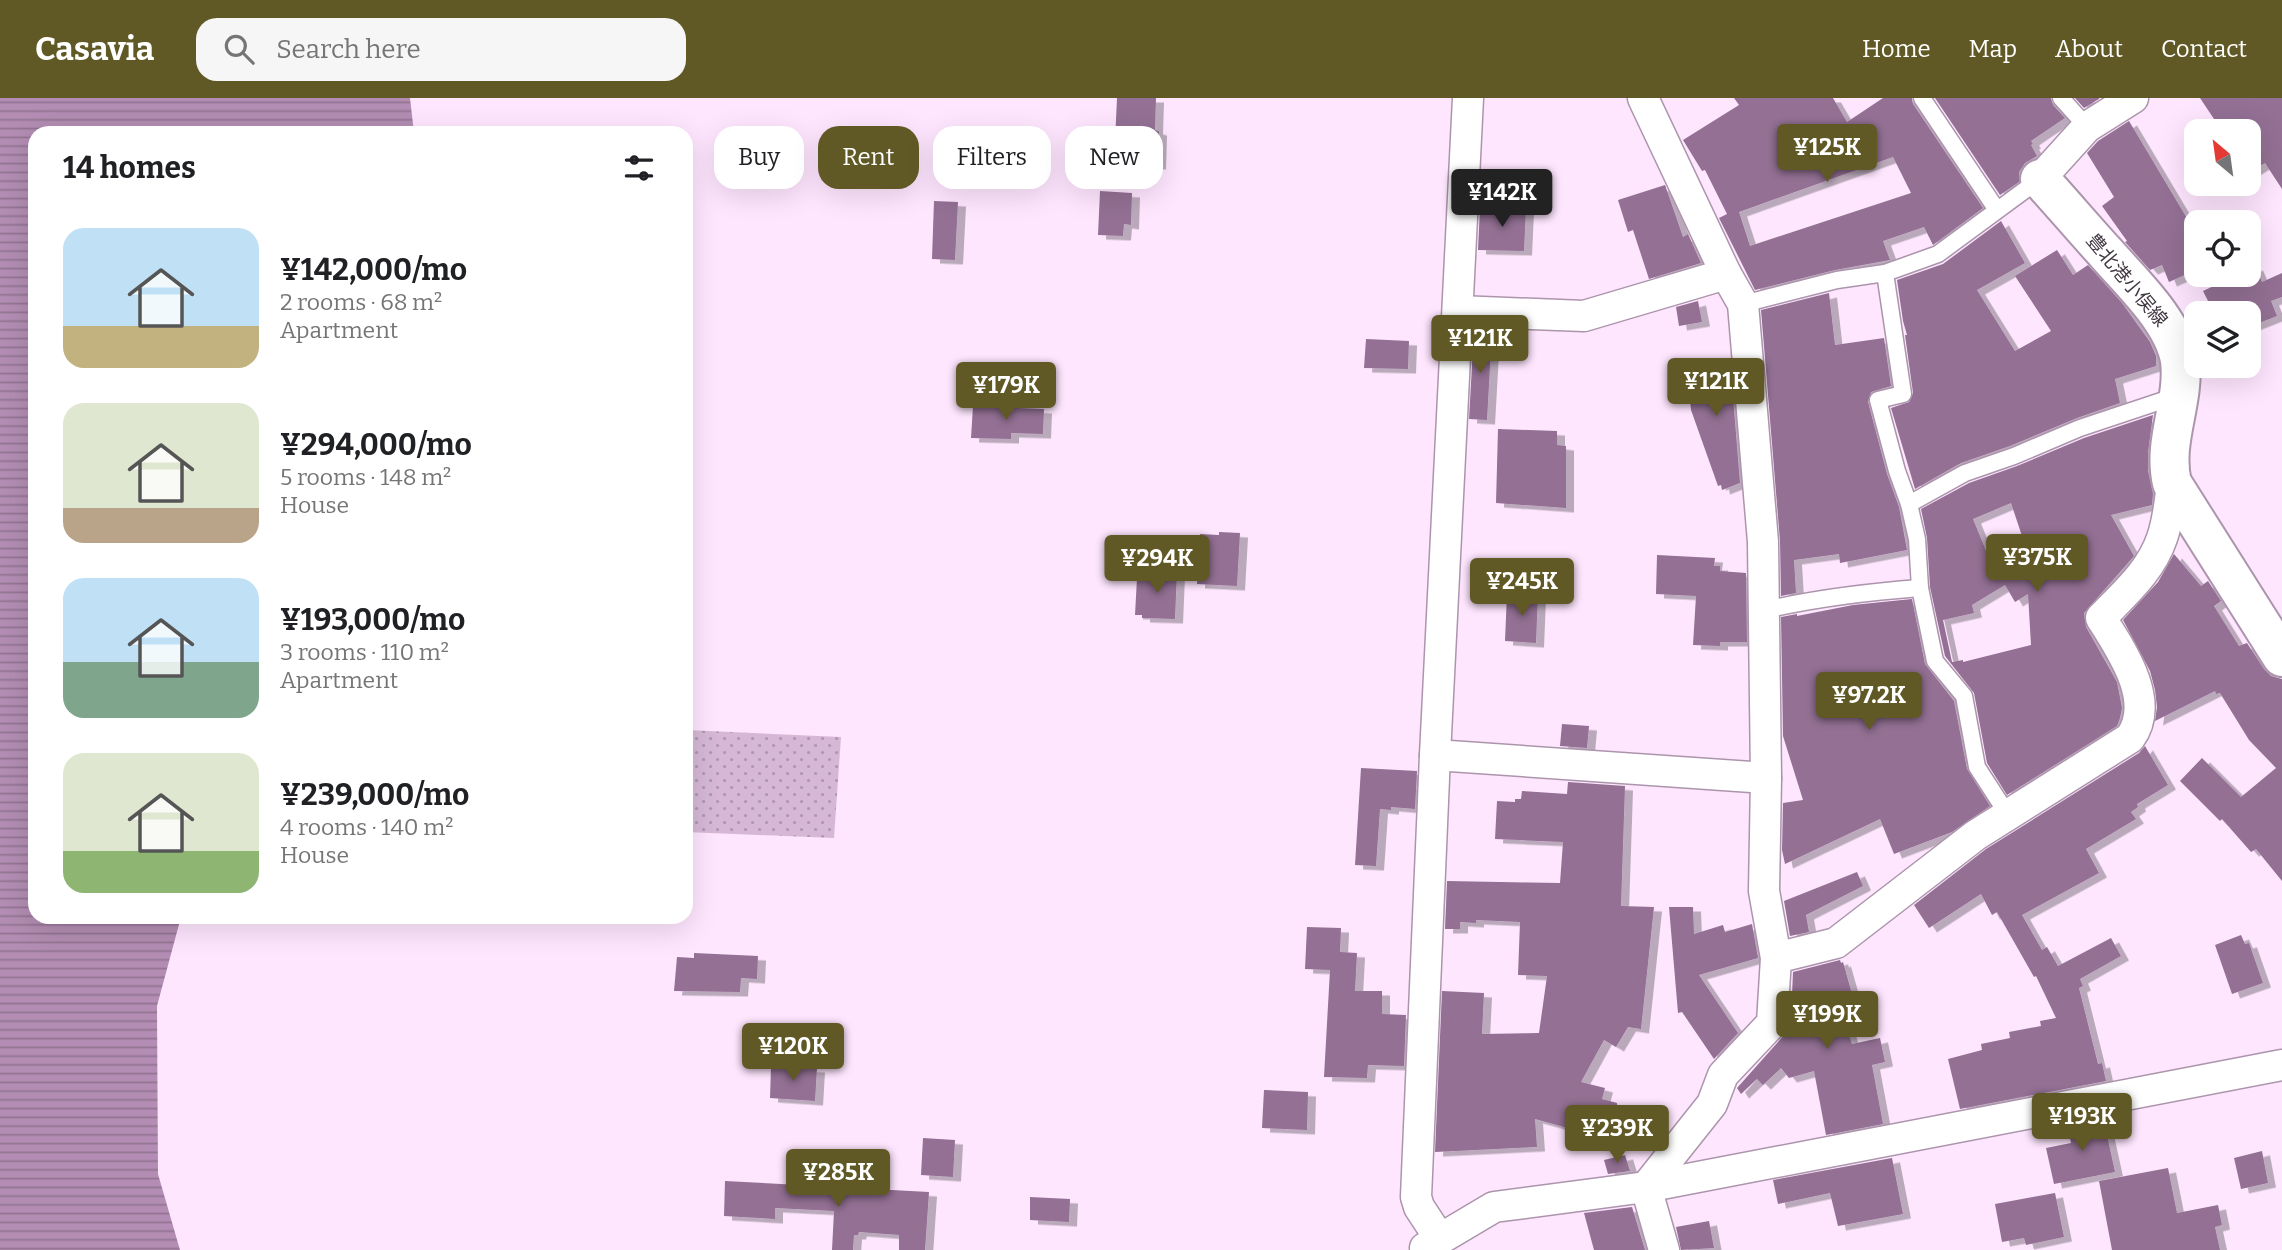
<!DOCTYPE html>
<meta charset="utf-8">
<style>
body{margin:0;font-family:Bitter,"Noto Sans JP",serif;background:#f6f6f6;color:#202124;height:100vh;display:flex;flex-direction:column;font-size:26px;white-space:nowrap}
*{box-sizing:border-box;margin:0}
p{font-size:23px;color:#757577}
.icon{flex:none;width:38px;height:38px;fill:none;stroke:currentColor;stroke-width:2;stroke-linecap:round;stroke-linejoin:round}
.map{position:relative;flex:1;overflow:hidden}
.details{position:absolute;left:28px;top:28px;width:665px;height:798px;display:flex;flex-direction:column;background:#fff;border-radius:21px;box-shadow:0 7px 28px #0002}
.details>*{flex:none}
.banner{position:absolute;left:714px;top:28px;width:665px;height:63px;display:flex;gap:14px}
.needle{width:46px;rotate:331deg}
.buttons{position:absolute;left:2184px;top:21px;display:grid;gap:14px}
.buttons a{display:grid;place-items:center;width:77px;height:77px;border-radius:14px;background:#fff;box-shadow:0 7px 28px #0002;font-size:35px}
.price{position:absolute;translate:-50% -60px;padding:0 16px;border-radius:7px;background:#615925;color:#fff;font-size:23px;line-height:46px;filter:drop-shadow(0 2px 4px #0008)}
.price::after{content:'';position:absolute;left:50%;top:42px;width:21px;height:16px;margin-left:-10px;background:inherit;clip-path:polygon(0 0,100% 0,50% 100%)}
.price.on{background:#222;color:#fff}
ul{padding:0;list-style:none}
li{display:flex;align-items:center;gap:21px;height:175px;padding:0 35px}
li span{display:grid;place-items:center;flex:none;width:196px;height:140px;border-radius:21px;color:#555}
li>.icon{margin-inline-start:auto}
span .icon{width:84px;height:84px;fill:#fffc;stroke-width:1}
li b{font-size:30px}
h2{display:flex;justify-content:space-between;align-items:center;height:84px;padding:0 35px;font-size:30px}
.pill{padding:0 24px;border-radius:21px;background:#fff;box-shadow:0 7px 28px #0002;font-size:24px;line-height:63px}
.pill.on{background:#615925;color:#fff}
header{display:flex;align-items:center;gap:42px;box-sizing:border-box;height:98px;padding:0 35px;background:#615925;color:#fff}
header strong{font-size:33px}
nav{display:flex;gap:38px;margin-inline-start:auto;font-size:24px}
.search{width:490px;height:63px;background:#f6f6f6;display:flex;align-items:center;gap:18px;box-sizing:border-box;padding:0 24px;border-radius:21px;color:#757577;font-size:26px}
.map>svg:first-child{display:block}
.grass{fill:url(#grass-dots)}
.water{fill:url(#water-rules)}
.building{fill:#937094;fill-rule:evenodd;filter:url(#shadow)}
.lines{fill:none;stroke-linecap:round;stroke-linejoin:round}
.service-casing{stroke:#ac95ac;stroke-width:19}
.minor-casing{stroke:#ac95ac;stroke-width:33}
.secondary-casing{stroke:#ac95ac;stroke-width:42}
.service{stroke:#fff;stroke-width:16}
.minor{stroke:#fff;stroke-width:30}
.secondary{stroke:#fff;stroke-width:38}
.labels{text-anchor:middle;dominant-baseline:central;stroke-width:7;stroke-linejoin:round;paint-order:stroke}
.street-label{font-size:19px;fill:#423842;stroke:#fff}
</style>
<header>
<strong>Casavia</strong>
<div class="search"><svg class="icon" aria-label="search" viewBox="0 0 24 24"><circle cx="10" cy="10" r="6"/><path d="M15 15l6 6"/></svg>Search here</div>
<nav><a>Home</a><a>Map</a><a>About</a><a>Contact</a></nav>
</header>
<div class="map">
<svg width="2282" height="1152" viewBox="0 0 2282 1152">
<defs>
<pattern id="grass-dots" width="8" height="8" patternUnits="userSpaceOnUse" patternTransform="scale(1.75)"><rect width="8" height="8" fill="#d6b8d6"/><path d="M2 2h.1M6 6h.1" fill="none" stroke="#af97af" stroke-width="1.8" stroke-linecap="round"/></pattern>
<pattern id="water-rules" width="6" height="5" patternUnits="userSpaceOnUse" patternTransform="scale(1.75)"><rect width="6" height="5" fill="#b38db3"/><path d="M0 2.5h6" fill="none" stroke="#937493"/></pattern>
<filter id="shadow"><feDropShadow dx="8" dy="4.5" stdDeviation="0" flood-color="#0004"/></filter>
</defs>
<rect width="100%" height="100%" fill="#fee6fe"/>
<polygon class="grass" points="686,632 841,639 834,740 686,734"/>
<polygon class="water" points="0,0 410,0 414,35 35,35 35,819 181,819 157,908 158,1076 180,1152 0,1152"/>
<g class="building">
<polygon points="1117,0 1156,0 1155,32 1159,33 1158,67 1114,65"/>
<path d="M1734 0H1833L1847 24 1883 0H1912L1913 6 1983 110 1933 147 1924 129 1883 143 1890 162 1835 172 1755 192 1719 120 1727 116 1705 72 1702 73 1683 42 1739 7ZM1893 59 1911 95 1750 148 1739 114Z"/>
<polygon points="1935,0 2051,0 2053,7 2065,20 2031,43 2033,46 2031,47 2037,58 2025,65 2019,74 2019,84 2000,97"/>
<polygon points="2075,0 2099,0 2099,1 2084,10"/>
<polygon points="2200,0 2282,0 2282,91 2265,65 2249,75 2249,22 2229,33 2222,33"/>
<polygon points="2129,23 2188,122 2196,118 2196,172 2169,184 2162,167 2150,172 2125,144 2127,143 2102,108 2114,99 2087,55 2098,43"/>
<polygon points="1665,87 1683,139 1688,136 1701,165 1649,181 1633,132 1628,134 1618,102"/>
<polygon points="1100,93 1132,95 1131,127 1124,126 1123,138 1098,137"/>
<polygon points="934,103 958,104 955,162 932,161"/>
<polygon points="1480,109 1526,110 1524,153 1478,152"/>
<polygon points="2001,123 2025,165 1977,192 2015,253 2051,233 2015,178 2057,152 2073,177 2088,167 2122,205 2150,244 2156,258 2156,268 2115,281 2120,305 2077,320 2010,348 1961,365 1915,391 1891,310 1909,304 1913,295 1905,237 1907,237 1903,223 1897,182 1943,166"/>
<polygon points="2255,168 2262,184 2282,175 2282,199 2271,203 2277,218 2249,229 2249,215 2214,215 2203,193 2237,177 2249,177 2249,171"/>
<polygon points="1829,195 1835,247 1884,240 1891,288 1871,294 1868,304 1887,376 1899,409 1907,452 1840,465 1839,456 1794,462 1796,495 1781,498 1780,443 1761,212"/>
<polygon points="1698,203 1702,224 1679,228 1676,209"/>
<polygon points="1474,232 1492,233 1487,322 1469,321"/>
<polygon points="1366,241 1409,243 1408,271 1364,270"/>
<polygon points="1730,262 1740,385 1722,392 1721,387 1718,388 1691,312 1687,266"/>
<polygon points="973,308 1044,311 1043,336 1011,335 1011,341 971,340"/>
<path d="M2153 317 2148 354V373L2153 396 2152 407 2111 417 2134 458 2084 515 2086 529 2117 584 2122 610 2120 620 2117 628 2007 697 1987 665 1974 595 1945 558 1930 489 1927 440 1921 411 1969 385 2017 368 2084 340ZM2011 405 2023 441 1989 460 1973 421ZM2005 487 2015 504 2028 496 2031 547 1963 564V562L1952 564 1943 522 1974 515 1972 507Z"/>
<polygon points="1498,331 1557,333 1557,347 1566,348 1566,410 1496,405"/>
<polygon points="1219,434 1240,435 1237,488 1197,486 1200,436 1219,437"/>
<polygon points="2174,456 2201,488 2208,483 2221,503 2214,508 2239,548 2247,545 2264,571 2271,578 2282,581 2282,783 2256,751 2251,754 2222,721 2220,723 2180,683 2202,660 2241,699 2276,670 2249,642 2220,595 2216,596 2215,593 2155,623 2157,609 2155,592 2150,573 2123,522 2158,484"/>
<polygon points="1657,457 1715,460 1714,468 1720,468 1720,473 1746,475 1747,544 1720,544 1720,548 1693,547 1696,498 1656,496"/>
<polygon points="1143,472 1177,474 1175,521 1142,520 1142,517 1135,517 1137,480 1143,481"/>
<polygon points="1507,495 1538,496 1536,545 1505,543"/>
<polygon points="1912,501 1925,566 1954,603 1967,671 1990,708 1952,734 1894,756 1880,721 1785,766 1782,752 1783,705 1803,702 1783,638 1781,519 1797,516 1797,518 1853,507"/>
<polygon points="1562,626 1589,628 1587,650 1560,648"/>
<polygon points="2145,648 2168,687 2137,706 2138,709 2131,714 2136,721 2086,751 2099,775 2022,817 2042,852 2047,849 2058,868 2111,840 2121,858 2080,881 2083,888 2079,890 2098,966 2102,965 2106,983 1960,1011 1948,961 1982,952 1981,946 2010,940 2009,934 2041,928 2040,923 2056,920 2036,878 2034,879 1997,814 1992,817 1981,796 1929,830 1914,807 1986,751 2139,655"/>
<polygon points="1361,670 1417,673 1415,711 1391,709 1391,712 1380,711 1376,768 1355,767"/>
<polygon points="1568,684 1625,688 1621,808 1654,809 1641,931 1628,929 1616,949 1604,942 1581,984 1605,990 1602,1001 1617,1005 1618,1028 1622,1045 1535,1021 1537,1049 1435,1054 1442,893 1484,895 1482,936 1539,935 1547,878 1518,877 1520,824 1476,822 1476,825 1460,824 1460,831 1445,831 1447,783 1560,785 1563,744 1495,741 1497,703 1515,704 1515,701 1521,701 1522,693 1567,696"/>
<polygon points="1857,774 1863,788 1806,817 1809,834 1790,838 1784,803"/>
<polygon points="1669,809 1693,809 1694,836 1723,827 1725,834 1752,826 1758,860 1699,877 1738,935 1714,961 1682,914 1678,915"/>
<polygon points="1307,829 1341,830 1340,854 1357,855 1355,893 1382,893 1382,916 1406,917 1404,968 1368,967 1367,980 1324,979 1330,872 1305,871"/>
<polygon points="2241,837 2245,846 2249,845 2263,885 2232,896 2215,847"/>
<polygon points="694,855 758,858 757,881 741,880 740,894 674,893 677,859 694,860"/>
<polygon points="1840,862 1841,865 1843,864 1854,903 1840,907 1852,946 1880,940 1885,964 1872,967 1883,1026 1826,1037 1814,973 1789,980 1781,970 1763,987 1757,981 1741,996 1737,990 1785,936 1791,921 1793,874"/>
<polygon points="771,968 817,970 815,1003 770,1000"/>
<polygon points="1264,992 1308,994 1307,1032 1262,1030"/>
<polygon points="2103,1019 2115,1074 2054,1086 2046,1050 2071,1045 2067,1026"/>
<polygon points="923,1040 955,1042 953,1079 921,1077"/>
<polygon points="2262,1053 2268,1085 2241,1091 2234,1060"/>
<polygon points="1625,1057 1630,1073 1608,1076 1604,1062"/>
<polygon points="1892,1060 1903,1116 1838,1128 1830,1095 1778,1106 1773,1082"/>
<polygon points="2168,1070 2177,1115 2218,1107 2222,1127 2215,1129 2220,1152 2112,1152 2099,1083"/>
<polygon points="725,1083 929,1094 925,1152 899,1152 899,1137 859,1134 858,1137 854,1137 853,1152 832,1152 834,1113 775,1110 775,1121 724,1118"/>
<polygon points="2055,1095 2064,1139 2026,1147 2024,1140 2002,1144 1995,1106"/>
<polygon points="1030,1099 1070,1101 1069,1124 1030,1122"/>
<polygon points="1632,1109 1645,1152 1594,1152 1584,1115"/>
<polygon points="1709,1123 1714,1150 1681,1152 1676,1129"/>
</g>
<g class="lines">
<defs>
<g id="service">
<polyline points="1922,0 1997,112"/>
<polyline points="2061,0 2087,29"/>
<polyline points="1885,175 1903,296 1878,302 1897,373 1909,406 1917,441 1920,490 1935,563 1964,598 1977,669 2008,717"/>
<polyline points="1743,206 1837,182 1885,175 1938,156 2040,81"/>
<polyline points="1909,406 1965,375 2014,358 2080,330 2179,297"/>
<path d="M1765 512C1817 500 1867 494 1920 490"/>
</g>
<g id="minor">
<polyline points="1643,0 1726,176 1743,206 1763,444 1766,680 1764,793 1776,860 1772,925 1723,977 1712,1006 1646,1089 1664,1152"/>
<polyline points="2040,81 2087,29 2133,0"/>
<polyline points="1458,213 1584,218 1726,176"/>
<polyline points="1435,657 1766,680"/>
<path d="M1776 860 1836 845 1976 737 2130 640C2157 603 2121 552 2101 520 2124 496 2151 473 2162 440 2168 423 2170 404 2172 385"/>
<polyline points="1440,1141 1419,1109 1416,1099 1435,657 1468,0"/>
<polyline points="1425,1150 1494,1109 1646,1089 2282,967"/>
</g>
<path id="secondary" d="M2040 81C2062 105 2083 130 2105 154 2130 183 2174 223 2180 263 2185 304 2162 343 2172 385L2282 559"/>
</defs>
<use href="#service" class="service-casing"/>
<use href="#minor" class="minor-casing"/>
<use href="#secondary" class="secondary-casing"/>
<use href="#service" class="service"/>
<use href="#minor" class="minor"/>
<use href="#secondary" class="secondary"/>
</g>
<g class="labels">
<g class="street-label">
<text transform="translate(2127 182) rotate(50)">豊北港小俣線</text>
</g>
</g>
</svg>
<div class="buttons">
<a><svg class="needle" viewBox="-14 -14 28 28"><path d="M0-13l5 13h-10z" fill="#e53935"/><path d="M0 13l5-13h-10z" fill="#757577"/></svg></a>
<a><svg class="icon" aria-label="locate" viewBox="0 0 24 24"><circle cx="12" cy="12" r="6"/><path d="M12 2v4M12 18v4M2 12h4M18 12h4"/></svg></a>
<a><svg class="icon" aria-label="layers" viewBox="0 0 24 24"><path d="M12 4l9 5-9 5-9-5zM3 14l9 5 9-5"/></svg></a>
</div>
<b class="price" style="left:1827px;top:86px">¥125K</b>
<b class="price on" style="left:1502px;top:131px">¥142K</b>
<b class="price" style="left:1480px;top:277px">¥121K</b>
<b class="price" style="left:1716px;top:320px">¥121K</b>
<b class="price" style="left:1006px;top:324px">¥179K</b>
<b class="price" style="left:2037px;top:496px">¥375K</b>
<b class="price" style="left:1157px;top:497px">¥294K</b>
<b class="price" style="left:1522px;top:520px">¥245K</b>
<b class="price" style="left:1869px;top:634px">¥97.2K</b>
<b class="price" style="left:1827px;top:953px">¥199K</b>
<b class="price" style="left:793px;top:985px">¥120K</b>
<b class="price" style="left:2082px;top:1055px">¥193K</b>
<b class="price" style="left:1617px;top:1067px">¥239K</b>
<b class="price" style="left:838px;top:1111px">¥285K</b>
<div class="banner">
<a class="pill">Buy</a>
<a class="pill on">Rent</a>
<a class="pill">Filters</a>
<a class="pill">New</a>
</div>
<section class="details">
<h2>14 homes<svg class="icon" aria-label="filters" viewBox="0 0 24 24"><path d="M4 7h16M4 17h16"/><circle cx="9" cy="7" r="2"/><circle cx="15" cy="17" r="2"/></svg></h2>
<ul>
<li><span style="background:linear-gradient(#bfe0f5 70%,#c2b280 0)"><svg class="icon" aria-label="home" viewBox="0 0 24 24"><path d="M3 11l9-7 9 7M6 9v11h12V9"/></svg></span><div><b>¥142,000/mo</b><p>2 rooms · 68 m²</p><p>Apartment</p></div></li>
<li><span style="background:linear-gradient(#dfe7d0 75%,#b9a48a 0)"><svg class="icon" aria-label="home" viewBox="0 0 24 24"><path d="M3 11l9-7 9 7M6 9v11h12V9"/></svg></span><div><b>¥294,000/mo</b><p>5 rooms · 148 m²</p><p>House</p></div></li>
<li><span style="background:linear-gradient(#bfe0f5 60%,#7fa58c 0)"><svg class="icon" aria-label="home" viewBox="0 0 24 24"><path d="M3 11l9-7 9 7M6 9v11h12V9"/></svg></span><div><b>¥193,000/mo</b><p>3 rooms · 110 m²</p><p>Apartment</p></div></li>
<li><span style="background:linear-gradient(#dfe7d0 70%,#8fb573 0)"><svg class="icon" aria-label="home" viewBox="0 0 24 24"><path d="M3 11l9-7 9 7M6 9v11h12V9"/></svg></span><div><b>¥239,000/mo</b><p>4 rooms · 140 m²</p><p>House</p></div></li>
</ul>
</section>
</div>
